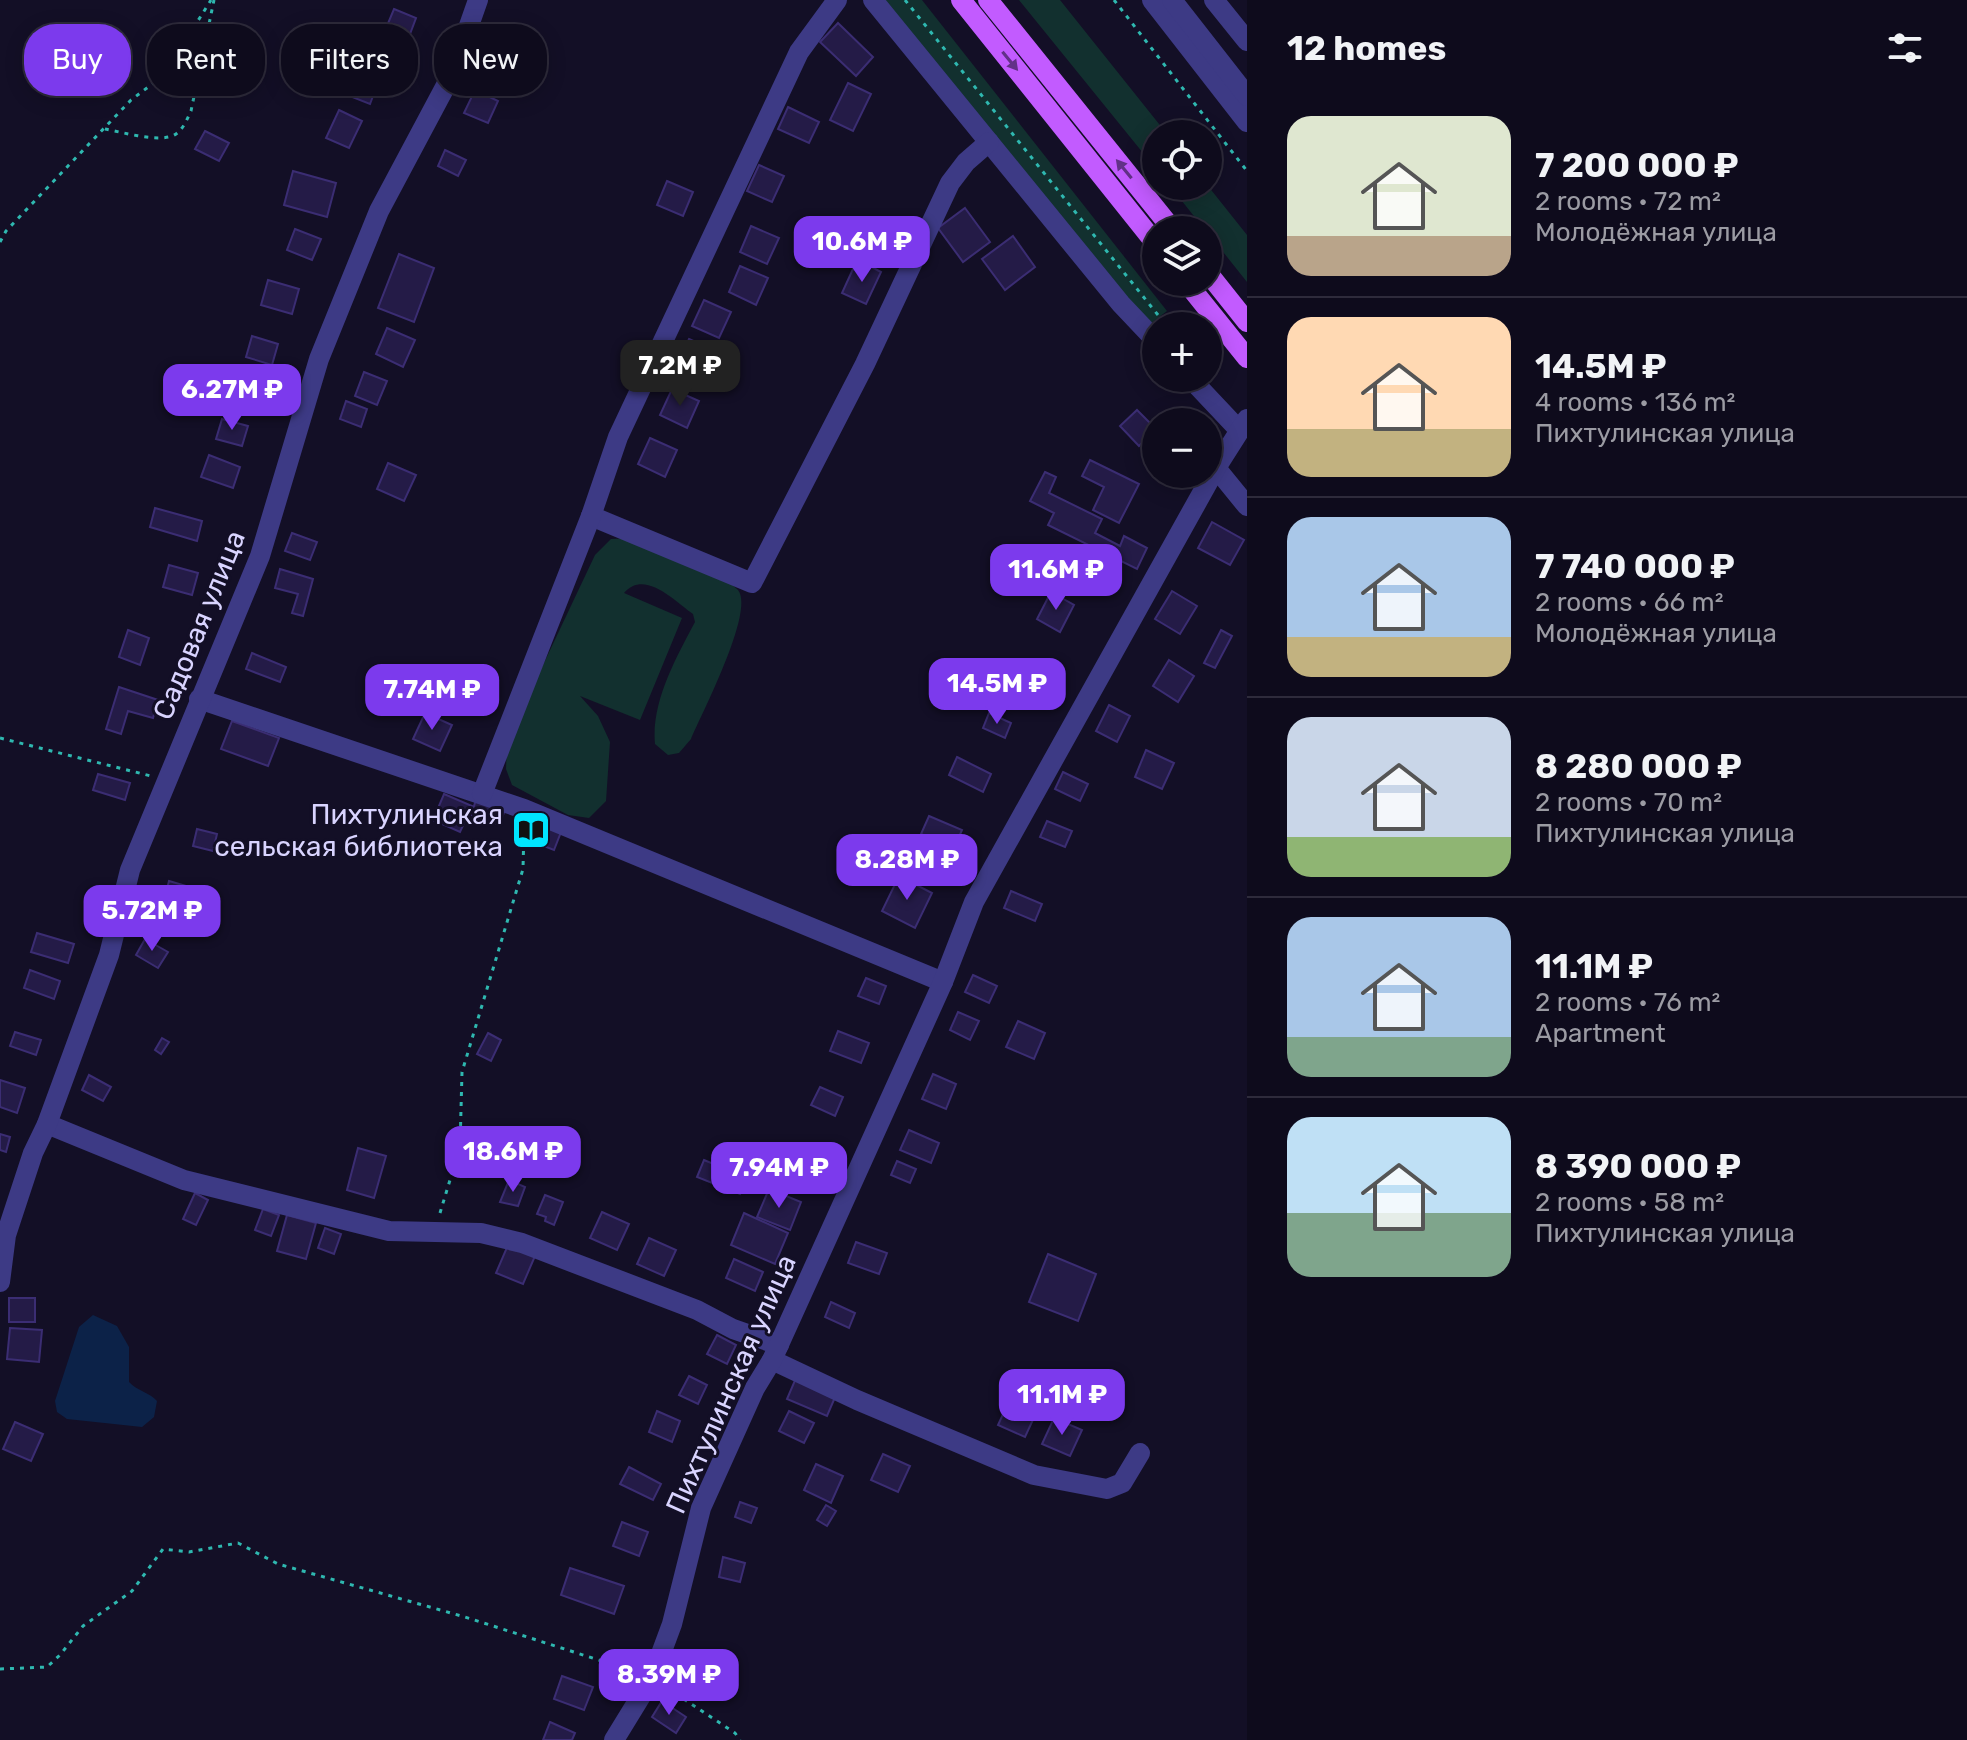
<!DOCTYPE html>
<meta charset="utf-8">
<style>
body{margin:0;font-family:Rubik,sans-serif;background:#1c1929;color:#f1f3f6;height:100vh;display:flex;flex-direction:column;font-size:30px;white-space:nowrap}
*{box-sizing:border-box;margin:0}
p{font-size:26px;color:#9b9ba3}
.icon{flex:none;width:44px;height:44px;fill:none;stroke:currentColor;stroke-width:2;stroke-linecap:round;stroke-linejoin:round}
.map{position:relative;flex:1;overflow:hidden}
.side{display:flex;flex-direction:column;background:#0e0b1c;width:720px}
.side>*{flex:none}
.guide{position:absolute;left:24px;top:24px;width:760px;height:72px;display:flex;gap:16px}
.buttons{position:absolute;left:1142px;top:120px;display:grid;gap:16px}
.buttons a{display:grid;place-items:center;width:80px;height:80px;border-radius:50%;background:#0e0b1c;box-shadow:0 4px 20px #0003,0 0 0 2px #2e2b3b;font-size:40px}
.price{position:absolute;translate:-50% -68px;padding:0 18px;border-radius:16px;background:#7c3aed;color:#fff;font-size:26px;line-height:52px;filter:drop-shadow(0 2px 4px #0008)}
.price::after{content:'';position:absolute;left:50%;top:48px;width:24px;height:18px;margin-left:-12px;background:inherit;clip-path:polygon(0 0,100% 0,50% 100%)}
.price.active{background:#222;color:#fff}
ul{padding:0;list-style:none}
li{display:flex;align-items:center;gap:24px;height:200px;padding:0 40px}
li+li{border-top:2px solid #2e2b3b}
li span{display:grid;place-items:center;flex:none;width:224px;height:160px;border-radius:24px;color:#555}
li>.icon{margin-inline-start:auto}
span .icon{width:96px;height:96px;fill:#fffc;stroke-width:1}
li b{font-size:34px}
h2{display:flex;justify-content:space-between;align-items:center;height:96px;padding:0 40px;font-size:34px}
.pill{padding:0 28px;border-radius:32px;background:#0e0b1c;box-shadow:0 4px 20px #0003,0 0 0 2px #2e2b3b;font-size:28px;line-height:72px}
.pill.active{background:#7c3aed;color:#fff}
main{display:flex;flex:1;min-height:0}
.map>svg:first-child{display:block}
.green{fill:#12302f}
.water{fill:#0c2248}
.building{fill:#241b47;stroke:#3b2d73;stroke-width:2}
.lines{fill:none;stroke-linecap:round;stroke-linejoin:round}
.path{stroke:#2fb8b0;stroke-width:3;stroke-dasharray:4 6;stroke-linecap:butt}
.minor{stroke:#3d3a85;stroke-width:20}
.major{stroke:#c25bff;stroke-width:20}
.oneway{fill:#623188}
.labels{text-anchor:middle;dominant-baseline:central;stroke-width:6;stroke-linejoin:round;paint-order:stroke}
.street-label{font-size:28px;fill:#d9d4ff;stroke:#130f26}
.poi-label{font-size:28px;fill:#d9d4ff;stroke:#130f26;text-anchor:end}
</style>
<main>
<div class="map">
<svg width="1247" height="1740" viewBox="0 0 1247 1740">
<rect width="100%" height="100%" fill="#130f26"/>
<g class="green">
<polygon points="880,0 922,0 1167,311 1145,328"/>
<polygon points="1019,0 1060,0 1167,134 1156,134 1156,169"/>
<polygon points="1170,186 1208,186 1247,235 1247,282 1208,233 1208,230 1205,230"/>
<path d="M633 538C658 549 721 571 738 590 755 611 702 713 691 739L679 753 668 755 655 744C651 702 676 658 695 622L693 614C674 601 645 569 624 593L682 618 640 720 580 696 598 716 610 742 606 801 589 818 568 815 512 785 506 769 507 741 595 555 611 539Z"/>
</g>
<path class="water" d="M93 1315 117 1326 129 1347V1382C137 1391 149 1392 157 1401L154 1417 142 1427 67 1419 57 1412 55 1401 79 1327Z"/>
<g class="building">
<polygon points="394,9 416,18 407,42 384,33"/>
<polygon points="838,23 873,57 856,76 820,42"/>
<polygon points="498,33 525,45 513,72 486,60"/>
<polygon points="355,71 379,80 370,104 347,95"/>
<polygon points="848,83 871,94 853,131 830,120"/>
<polygon points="475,90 498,101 488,123 464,113"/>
<polygon points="788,107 819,122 809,143 778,129"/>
<polygon points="339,110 362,121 349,148 326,138"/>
<polygon points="205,131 229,143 219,161 195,149"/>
<polygon points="445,150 466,160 458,176 438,166"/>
<polygon points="759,165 784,176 772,202 747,191"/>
<polygon points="293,171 336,183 327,217 284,205"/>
<polygon points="667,181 693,192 683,216 657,205"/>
<polygon points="965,208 990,242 963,262 938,228"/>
<polygon points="751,226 779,238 767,264 740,252"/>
<polygon points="295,229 321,239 312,260 287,250"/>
<polygon points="1013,236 1035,267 1005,290 982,259"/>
<polygon points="399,254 434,268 414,322 378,308"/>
<polygon points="868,265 881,272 866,304 842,293 853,269 864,275"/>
<polygon points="740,266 768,278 756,305 729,292"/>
<polygon points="268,280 299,289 292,314 261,305"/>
<polygon points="704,300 731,312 719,338 692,326"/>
<polygon points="387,328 415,340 403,367 376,354"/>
<polygon points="252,336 278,344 272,365 246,357"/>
<polygon points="689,339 716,351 704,377 677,365"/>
<polygon points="364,372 387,381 377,405 355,396"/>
<polygon points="672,389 699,401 687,428 660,415"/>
<polygon points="346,401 367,409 361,427 340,419"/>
<polygon points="1137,410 1156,429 1139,446 1120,426"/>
<polygon points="222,419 248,426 242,446 216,439"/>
<polygon points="650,438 677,450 665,477 638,464"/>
<polygon points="209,455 240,467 233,488 201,477"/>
<polygon points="1090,460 1139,484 1119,523 1093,510 1104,487 1082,476"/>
<polygon points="388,463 416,475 404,501 377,489"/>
<polygon points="1045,472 1056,477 1049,493 1102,519 1095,533 1120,546 1124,536 1147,548 1137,569 1048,525 1054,513 1030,501"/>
<polygon points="155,508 202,521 197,541 150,527"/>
<polygon points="1212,522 1244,540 1230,565 1198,548"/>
<polygon points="292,533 317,542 310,560 285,551"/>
<polygon points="1074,549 1098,562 1083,591 1059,579"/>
<polygon points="169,565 198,573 192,595 163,587"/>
<polygon points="280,569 313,579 303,616 292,613 298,594 275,588"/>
<polygon points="1172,591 1197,606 1180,634 1155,619"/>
<polygon points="1051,592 1074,605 1060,632 1037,619"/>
<polygon points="128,630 149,638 140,665 119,657"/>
<polygon points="1221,630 1232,636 1215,668 1204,663"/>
<polygon points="252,653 286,667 280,682 246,669"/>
<polygon points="1169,660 1194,676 1178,702 1153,686"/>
<polygon points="119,687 158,700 153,718 128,711 121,734 106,729"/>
<polygon points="1109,705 1130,716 1117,742 1096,731"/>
<polygon points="425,713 452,725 440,751 413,739"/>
<polygon points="989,713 1011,723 1005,738 983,728"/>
<polygon points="232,721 279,738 268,766 221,749"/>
<polygon points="1146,750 1174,763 1162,789 1135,777"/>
<polygon points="957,757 991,774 983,792 949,775"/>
<polygon points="1063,772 1088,784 1080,801 1055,789"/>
<polygon points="98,774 130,783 125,800 93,790"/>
<polygon points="444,794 472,806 460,832 433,820"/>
<polygon points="476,800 505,809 500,825 471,815"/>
<polygon points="929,816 962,830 954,848 921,834"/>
<polygon points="530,820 561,832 554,850 523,838"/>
<polygon points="1047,821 1072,831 1065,847 1040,837"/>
<polygon points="197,829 217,834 213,851 193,846"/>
<polygon points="899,876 932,893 915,928 882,911"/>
<polygon points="169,881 203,891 197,913 163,904"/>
<polygon points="1011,891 1042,904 1035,921 1004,908"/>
<polygon points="37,933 74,944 68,963 31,952"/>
<polygon points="145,939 168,952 158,968 136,955"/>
<polygon points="30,970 60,981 54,999 24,988"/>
<polygon points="973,975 997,986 989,1003 965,992"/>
<polygon points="866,978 886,986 879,1004 858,996"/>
<polygon points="958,1012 979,1021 970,1040 950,1030"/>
<polygon points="1018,1021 1045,1033 1034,1059 1006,1047"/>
<polygon points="838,1031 869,1043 861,1063 830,1051"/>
<polygon points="15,1032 41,1040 36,1055 10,1046"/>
<polygon points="488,1033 501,1040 491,1061 477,1054"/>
<polygon points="162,1038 169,1042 161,1054 155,1050"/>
<polygon points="933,1074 956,1084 946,1109 922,1099"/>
<polygon points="89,1075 111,1087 103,1101 82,1090"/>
<polygon points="0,1080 25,1088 17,1113 0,1107"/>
<polygon points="820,1087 843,1097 835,1116 811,1105"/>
<polygon points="909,1130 939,1143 931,1163 900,1150"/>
<polygon points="0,1134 10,1137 6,1152 0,1150"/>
<polygon points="358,1148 386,1156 374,1198 347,1190"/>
<polygon points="786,1152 813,1164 801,1190 774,1178"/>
<polygon points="704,1160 747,1178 740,1194 697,1177"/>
<polygon points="897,1161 916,1169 910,1183 891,1175"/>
<polygon points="509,1180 525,1187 518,1206 500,1202"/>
<polygon points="769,1189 801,1202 790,1230 757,1217"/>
<polygon points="195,1193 208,1200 196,1225 183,1219"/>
<polygon points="545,1195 563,1202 554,1225 545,1221 546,1217 537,1214"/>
<polygon points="263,1209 279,1215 271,1236 255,1230"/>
<polygon points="602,1212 629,1224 617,1250 590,1238"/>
<polygon points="744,1213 788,1233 775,1264 731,1245"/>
<polygon points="287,1215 316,1223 306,1259 277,1251"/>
<polygon points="325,1228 341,1234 334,1254 318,1248"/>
<polygon points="649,1238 676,1250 664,1276 637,1264"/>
<polygon points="856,1242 887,1253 879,1274 848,1263"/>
<polygon points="508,1245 535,1256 523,1284 496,1273"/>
<polygon points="1048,1254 1096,1274 1078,1321 1029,1302"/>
<polygon points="734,1259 763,1272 755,1291 726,1278"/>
<rect x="9" y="1298" width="26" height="24"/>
<polygon points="831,1302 855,1313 849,1328 825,1317"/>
<polygon points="10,1328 42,1330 39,1362 7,1359"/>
<polygon points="717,1335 736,1345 727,1364 707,1354"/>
<polygon points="689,1376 707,1385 698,1404 679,1395"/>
<polygon points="796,1378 836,1395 827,1416 787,1399"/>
<polygon points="1010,1399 1037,1411 1025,1437 998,1425"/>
<polygon points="657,1411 680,1421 672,1442 649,1432"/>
<polygon points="789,1411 814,1423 804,1443 779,1431"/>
<polygon points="1054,1418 1082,1430 1070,1456 1042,1444"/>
<polygon points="15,1422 43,1434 31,1461 3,1449"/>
<polygon points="883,1454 910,1466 898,1492 871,1480"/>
<polygon points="816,1464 843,1476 831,1503 804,1490"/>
<polygon points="629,1467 661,1484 653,1500 620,1484"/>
<polygon points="740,1502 757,1508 751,1523 735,1517"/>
<polygon points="826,1505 836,1511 827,1526 817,1520"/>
<polygon points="622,1522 648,1532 639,1556 613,1546"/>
<polygon points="723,1557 745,1563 740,1582 719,1577"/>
<polygon points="570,1568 624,1586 614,1614 561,1595"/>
<polygon points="693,1652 714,1664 706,1679 684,1667"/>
<polygon points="562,1676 593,1687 584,1710 554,1699"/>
<polygon points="662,1701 686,1717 676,1733 652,1717"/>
<polygon points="550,1722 575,1733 572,1740 543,1740"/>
</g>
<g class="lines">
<g class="path">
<polyline points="905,0 1158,315"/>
<polyline points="1114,0 1247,171"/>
<path d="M105 129C122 132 162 144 176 134 184 128 187 119 191 111L214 0"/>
<polyline points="0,242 6,231 131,100 164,75 211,0"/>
<polyline points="0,738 151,776"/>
<polyline points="440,1213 460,1147 462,1072 523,869 524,829"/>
<polyline points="0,1669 47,1667 60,1655 83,1626 132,1591 163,1549 189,1552 238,1543 278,1564 465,1617 636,1672"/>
<polyline points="667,1688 735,1733 740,1740"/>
</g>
<g class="minor">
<polyline points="873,0 1121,304 1156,341"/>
<polyline points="1152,0 1247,122"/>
<polyline points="1172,0 1247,96"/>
<polyline points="1214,0 1247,41"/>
<polyline points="1190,378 1239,430"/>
<polyline points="1216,468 1247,506"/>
<polyline points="591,516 752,583 865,364 950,183 966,162 989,142"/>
<polyline points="199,699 524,809 943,982"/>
<polyline points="482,794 591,516 618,437 799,52 837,0"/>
<polyline points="47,1124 184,1180 389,1231 481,1233 522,1243 697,1310 733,1329 779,1345"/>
<polyline points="0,1282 6,1235 33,1153 47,1124 109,955 130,870 260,556 319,359 379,211 452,74 478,0"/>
<polyline points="772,1360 857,1400 1034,1475 1107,1489 1122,1483 1140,1453"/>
<polyline points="614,1740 652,1678 672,1624 701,1508 755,1388 772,1360 943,982 974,902 1216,468 1247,419"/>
</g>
<g class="major">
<polyline points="961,0 1156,244"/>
<polyline points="988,0 1173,230"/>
<polyline points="1208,273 1247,322"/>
<polyline points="1186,282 1247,358"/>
</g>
</g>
<defs><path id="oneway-solid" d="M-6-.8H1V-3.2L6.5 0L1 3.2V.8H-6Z" transform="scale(2)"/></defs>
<g class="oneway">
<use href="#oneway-solid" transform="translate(1010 61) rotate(51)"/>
<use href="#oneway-solid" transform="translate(1124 169) rotate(-129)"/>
</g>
<defs>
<symbol id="library-square" viewBox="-11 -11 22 22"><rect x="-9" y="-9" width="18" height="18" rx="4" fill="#00e5ff" stroke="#130f26"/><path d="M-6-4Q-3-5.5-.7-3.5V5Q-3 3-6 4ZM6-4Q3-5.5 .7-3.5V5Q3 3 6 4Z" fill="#111"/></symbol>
</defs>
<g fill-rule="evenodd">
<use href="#library-square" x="509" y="808" width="44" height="44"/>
</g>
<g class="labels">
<g class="street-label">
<text transform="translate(199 625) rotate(-68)">Садовая улица</text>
<text transform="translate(731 1384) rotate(-66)">Пихтулинская улица</text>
</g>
<g class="poi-label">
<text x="503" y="814">Пихтулинская<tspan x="503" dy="32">сельская библиотека</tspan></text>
</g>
</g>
</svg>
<div class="buttons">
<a><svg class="icon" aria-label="locate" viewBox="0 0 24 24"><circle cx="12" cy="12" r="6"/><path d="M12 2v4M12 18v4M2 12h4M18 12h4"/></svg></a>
<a><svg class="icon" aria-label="layers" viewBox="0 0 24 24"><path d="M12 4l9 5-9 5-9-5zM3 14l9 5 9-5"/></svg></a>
<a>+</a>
<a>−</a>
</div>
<b class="price" style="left:862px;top:284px">10.6M ₽</b>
<b class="price active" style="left:680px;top:408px">7.2M ₽</b>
<b class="price" style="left:232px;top:432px">6.27M ₽</b>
<b class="price" style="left:1056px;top:612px">11.6M ₽</b>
<b class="price" style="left:997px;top:726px">14.5M ₽</b>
<b class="price" style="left:432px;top:732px">7.74M ₽</b>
<b class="price" style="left:907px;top:902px">8.28M ₽</b>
<b class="price" style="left:152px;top:953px">5.72M ₽</b>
<b class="price" style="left:513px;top:1194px">18.6M ₽</b>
<b class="price" style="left:779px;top:1210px">7.94M ₽</b>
<b class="price" style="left:1062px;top:1437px">11.1M ₽</b>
<b class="price" style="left:669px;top:1717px">8.39M ₽</b>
<div class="guide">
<a class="pill active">Buy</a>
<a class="pill">Rent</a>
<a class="pill">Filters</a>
<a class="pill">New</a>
</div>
</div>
<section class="side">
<h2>12 homes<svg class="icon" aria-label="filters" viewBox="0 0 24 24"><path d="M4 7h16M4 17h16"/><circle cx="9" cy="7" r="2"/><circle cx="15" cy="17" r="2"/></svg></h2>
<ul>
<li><span style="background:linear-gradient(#dfe7d0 75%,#b9a48a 0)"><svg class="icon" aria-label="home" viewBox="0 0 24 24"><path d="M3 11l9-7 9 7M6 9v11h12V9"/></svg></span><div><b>7 200 000 ₽</b><p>2 rooms · 72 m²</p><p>Молодёжная улица</p></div></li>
<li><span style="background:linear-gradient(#ffd9b3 70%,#c2b280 0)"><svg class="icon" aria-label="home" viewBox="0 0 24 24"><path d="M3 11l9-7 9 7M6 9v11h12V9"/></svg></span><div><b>14.5M ₽</b><p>4 rooms · 136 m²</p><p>Пихтулинская улица</p></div></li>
<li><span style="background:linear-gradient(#a9c7e8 75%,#c2b280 0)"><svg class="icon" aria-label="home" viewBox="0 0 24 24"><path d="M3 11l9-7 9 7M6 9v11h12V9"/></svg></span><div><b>7 740 000 ₽</b><p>2 rooms · 66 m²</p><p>Молодёжная улица</p></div></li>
<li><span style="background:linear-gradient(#c9d6e8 75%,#8fb573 0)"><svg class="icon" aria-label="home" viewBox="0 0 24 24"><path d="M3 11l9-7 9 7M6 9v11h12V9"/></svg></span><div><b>8 280 000 ₽</b><p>2 rooms · 70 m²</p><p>Пихтулинская улица</p></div></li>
<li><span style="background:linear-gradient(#a9c7e8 75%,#7fa58c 0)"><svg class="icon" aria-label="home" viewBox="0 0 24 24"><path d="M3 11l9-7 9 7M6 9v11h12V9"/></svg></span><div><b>11.1M ₽</b><p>2 rooms · 76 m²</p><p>Apartment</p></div></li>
<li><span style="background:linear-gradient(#bfe0f5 60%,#7fa58c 0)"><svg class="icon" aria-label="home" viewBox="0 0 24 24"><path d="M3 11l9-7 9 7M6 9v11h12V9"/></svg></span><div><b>8 390 000 ₽</b><p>2 rooms · 58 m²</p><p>Пихтулинская улица</p></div></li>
</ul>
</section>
</main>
